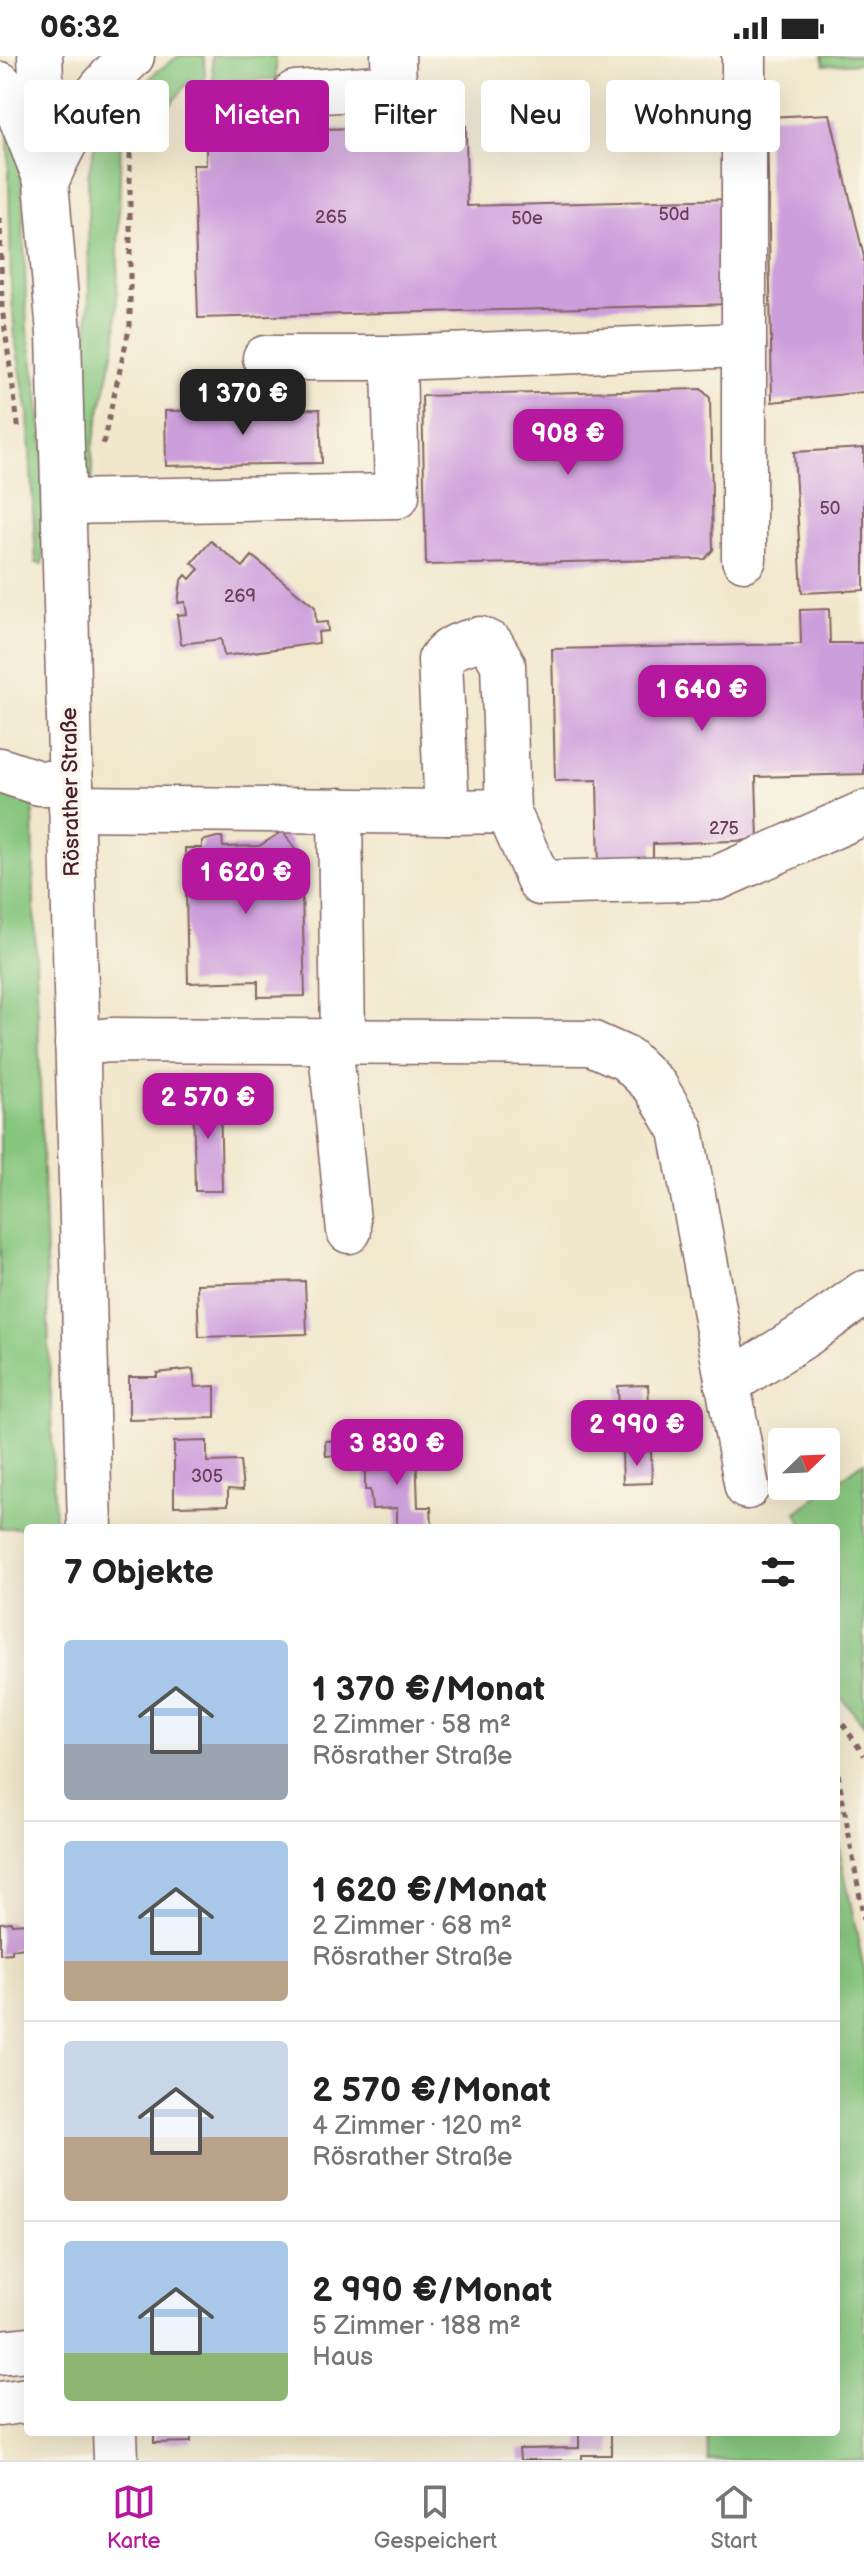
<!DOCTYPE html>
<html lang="de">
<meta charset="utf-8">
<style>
body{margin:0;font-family:"Balsamiq Sans",sans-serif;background:#f6f6f6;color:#222;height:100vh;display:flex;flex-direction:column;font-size:30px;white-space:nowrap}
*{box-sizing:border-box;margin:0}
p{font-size:26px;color:#767676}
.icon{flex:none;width:44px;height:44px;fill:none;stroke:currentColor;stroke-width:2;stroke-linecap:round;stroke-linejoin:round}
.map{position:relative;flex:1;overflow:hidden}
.side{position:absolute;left:24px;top:1468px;width:816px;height:912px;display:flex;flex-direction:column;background:#fff;border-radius:8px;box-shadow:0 8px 32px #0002}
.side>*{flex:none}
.hud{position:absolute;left:24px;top:24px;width:816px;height:72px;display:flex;gap:16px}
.needle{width:52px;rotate:67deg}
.controls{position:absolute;left:768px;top:1372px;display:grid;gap:16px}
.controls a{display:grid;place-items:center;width:72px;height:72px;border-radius:8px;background:#fff;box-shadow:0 8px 32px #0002;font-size:40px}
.price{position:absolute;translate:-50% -68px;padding:0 18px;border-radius:16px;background:#b5179e;color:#fff;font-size:26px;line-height:52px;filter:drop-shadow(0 2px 4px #0008)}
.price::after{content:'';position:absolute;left:50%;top:48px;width:24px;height:18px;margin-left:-12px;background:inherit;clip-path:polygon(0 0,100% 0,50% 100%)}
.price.selected{background:#222;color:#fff}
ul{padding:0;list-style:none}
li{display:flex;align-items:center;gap:24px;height:200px;padding:0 40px}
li+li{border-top:2px solid #e0e0e0}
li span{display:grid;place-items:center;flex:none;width:224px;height:160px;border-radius:8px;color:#555}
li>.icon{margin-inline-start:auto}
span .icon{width:96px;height:96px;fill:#fffc;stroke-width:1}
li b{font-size:34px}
h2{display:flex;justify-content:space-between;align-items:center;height:96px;padding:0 40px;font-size:34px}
.tag{padding:0 28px;border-radius:8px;background:#fff;box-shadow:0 8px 32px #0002;font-size:28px;line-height:72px}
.tag.selected{background:#b5179e;color:#fff}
.status{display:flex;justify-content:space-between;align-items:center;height:56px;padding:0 40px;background:#fff;direction:ltr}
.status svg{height:22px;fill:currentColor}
.menu{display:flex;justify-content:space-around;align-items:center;height:112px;border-top:2px solid #e0e0e0;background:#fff;font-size:22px;color:#767676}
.menu a{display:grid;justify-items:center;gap:4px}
.menu .selected{color:#b5179e}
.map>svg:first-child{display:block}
.green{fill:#86c67e;stroke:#687254;stroke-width:2}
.building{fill:#cd9edc}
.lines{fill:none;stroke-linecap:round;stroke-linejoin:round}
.minor-casing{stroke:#846563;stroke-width:47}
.major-casing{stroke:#846563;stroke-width:47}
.path{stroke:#846563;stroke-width:5;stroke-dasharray:6 6;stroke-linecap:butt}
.minor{stroke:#fff;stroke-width:44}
.major{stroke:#fff;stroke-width:44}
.labels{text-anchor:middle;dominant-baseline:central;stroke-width:8;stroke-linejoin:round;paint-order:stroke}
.number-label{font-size:18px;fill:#6b3f57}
.street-label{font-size:22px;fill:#4a1f2b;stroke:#fbf7ec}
</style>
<div class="status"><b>06:32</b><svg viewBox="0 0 49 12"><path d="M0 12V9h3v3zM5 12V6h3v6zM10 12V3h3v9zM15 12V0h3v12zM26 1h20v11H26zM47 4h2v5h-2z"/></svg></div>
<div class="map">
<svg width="864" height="2404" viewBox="0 0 864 2404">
<rect width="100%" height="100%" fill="#fbf7ec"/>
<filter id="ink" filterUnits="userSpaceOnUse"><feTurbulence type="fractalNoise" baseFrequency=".0125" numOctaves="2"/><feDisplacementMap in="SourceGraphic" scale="16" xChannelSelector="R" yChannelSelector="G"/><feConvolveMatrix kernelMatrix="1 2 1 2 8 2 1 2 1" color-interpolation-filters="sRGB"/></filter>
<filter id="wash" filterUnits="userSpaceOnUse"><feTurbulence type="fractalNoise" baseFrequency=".006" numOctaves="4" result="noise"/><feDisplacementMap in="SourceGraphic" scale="32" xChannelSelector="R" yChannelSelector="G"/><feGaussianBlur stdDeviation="1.8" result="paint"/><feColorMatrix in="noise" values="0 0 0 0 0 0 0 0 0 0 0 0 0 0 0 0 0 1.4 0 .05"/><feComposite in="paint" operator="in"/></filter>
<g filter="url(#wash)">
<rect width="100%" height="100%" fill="#f1e7cc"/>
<g class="green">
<polygon points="179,0 204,0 205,25 189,25 154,70 140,57 138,36 156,16"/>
<polygon points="212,0 276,0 276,23 213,25"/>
<polygon points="822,0 864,0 864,7 824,9"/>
<polygon points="122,34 116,284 92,392 92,435 79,435 89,247 88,120 98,72"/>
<polygon points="8,71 14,87 22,124 27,273 38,339 44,395 43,508 36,507 28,357 15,283 11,228"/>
<polygon points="0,725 33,736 34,846 55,1472 0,1472"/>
<polygon points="864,1406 864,1669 836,1636 836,1472 804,1472 796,1456"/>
<polygon points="836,1776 864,1913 864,2404 708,2404 707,2376 836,2376"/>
</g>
<g id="blocks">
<g class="building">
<polygon points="830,58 864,201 864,336 772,346 767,61"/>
<polygon points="466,70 467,150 731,143 734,248 198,262 193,109 206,109 206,88 226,88 226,75"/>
<polygon points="701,333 710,342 713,494 705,503 426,509 422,340"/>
<polygon points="320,353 322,407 166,410 165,355"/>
<polygon points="864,392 864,534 802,537 794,396"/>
<polygon points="211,485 243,511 252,500 315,551 316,567 327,566 328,575 318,576 319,587 224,600 221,583 181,588 177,559 187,558 185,546 178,547 181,525 186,519 190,523 199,513 192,507"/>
<polygon points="829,553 830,587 864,587 864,718 756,721 758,784 653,788 653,812 599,814 597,724 555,725 552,593 801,588 800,554"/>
<polygon points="283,775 301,803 305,940 258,941 258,925 188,927 185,792 202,792 202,785 217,781 222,781 223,791 259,790"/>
<polygon points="220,1035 222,1135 195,1135 193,1036"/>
<polygon points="305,1225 307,1278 199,1281 197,1228"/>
<polygon points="193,1313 195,1331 215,1330 215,1362 129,1364 129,1321 157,1321 157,1317"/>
<polygon points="648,1329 651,1392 620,1393 618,1330"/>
<polygon points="346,1384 346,1399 326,1400 325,1385"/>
<polygon points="207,1385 207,1406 240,1405 243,1434 228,1433 228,1449 174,1450 174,1386"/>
<polygon points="416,1394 418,1451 431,1451 432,1472 397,1472 397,1452 372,1453 370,1434 365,1434 365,1415 370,1415 369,1395"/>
<polygon points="651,1395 652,1427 623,1428 622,1396"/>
<polygon points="11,1866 12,1868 28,1867 28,1892 12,1893 12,1897 0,1898 0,1867"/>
<polygon points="154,2376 191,2376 191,2386 154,2387"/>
<polygon points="579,2376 611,2376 611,2399 582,2399 582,2404 520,2404 519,2393 579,2392"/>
</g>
</g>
</g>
<g filter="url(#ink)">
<use href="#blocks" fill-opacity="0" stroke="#846563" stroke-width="2"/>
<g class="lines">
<defs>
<g id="minor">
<polyline points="0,28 15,47 44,119"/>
<polyline points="295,37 394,30 393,0"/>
<polyline points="394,302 744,289"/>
<polyline points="64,446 397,440 394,302 265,302"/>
<polyline points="744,503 744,0"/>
<polyline points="0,714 39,727 71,727"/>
<polyline points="71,752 447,756 508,755 540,827 717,822 864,757"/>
<polyline points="340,754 343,987"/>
<path d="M447 756 440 604C450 590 464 587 480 583L492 589 503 608 508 755"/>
<polyline points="330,986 349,1175"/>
<polyline points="77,988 110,984 591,987 627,1003 655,1030 681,1074 747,1431"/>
<polyline points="727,1328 805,1279 864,1237"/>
<polyline points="0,2296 28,2293"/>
<polyline points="0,2348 28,2344"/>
</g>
<g id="major">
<polyline points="40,0 46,126 59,277 90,1472"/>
<path d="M47 124C67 77 95 34 132 0"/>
<polyline points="115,2376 116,2404"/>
</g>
</defs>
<use href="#minor" class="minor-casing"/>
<use href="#major" class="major-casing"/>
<g class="path">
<polyline points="0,162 2,252 19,376"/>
<polyline points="103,388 130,269 130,61"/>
<polyline points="836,1658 864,1699"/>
<polyline points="836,1706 864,1864"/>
</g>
<use href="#minor" class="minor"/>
<use href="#major" class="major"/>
</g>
</g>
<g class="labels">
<g class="number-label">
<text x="674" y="158">50d</text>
<text x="331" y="161">265</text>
<text x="527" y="162">50e</text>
<text x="830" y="452">50</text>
<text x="240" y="540">269</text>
<text x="724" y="772">275</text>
<text x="207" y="1420">305</text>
</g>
<g class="street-label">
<text transform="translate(71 736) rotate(-91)">Rösrather Straße</text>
</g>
</g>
</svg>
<div class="controls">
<a><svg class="needle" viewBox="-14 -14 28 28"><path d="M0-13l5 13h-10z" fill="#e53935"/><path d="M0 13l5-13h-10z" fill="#767676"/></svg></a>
</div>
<b class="price selected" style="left:243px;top:381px">1 370 €</b>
<b class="price" style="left:568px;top:421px">908 €</b>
<b class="price" style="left:702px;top:677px">1 640 €</b>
<b class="price" style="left:246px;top:860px">1 620 €</b>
<b class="price" style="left:208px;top:1085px">2 570 €</b>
<b class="price" style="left:637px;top:1412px">2 990 €</b>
<b class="price" style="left:397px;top:1431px">3 830 €</b>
<div class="hud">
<a class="tag">Kaufen</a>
<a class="tag selected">Mieten</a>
<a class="tag">Filter</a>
<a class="tag">Neu</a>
<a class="tag">Wohnung</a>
</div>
<section class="side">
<h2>7 Objekte<svg class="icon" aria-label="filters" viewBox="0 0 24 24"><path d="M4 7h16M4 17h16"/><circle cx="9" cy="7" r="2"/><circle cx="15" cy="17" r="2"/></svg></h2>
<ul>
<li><span style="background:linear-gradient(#a9c7e8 65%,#9aa5b1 0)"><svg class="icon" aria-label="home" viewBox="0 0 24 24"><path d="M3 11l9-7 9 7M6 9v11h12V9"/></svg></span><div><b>1 370 €/Monat</b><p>2 Zimmer · 58 m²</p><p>Rösrather Straße</p></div></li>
<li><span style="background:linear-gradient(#a9c7e8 75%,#b9a48a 0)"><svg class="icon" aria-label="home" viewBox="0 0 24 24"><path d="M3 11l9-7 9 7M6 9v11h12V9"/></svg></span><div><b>1 620 €/Monat</b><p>2 Zimmer · 68 m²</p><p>Rösrather Straße</p></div></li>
<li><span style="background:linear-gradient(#c9d6e8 60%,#b9a48a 0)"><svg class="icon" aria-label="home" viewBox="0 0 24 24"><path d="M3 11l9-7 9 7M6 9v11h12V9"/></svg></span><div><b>2 570 €/Monat</b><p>4 Zimmer · 120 m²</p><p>Rösrather Straße</p></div></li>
<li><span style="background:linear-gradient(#a9c7e8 70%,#8fb573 0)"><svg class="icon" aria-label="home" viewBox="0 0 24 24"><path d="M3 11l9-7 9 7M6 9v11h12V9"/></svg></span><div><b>2 990 €/Monat</b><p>5 Zimmer · 188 m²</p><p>Haus</p></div></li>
</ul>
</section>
</div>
<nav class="menu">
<a class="selected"><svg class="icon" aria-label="map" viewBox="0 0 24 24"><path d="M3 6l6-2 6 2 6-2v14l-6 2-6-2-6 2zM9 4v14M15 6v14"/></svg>Karte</a>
<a><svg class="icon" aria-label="saved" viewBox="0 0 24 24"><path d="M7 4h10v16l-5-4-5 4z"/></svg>Gespeichert</a>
<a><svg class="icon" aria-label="home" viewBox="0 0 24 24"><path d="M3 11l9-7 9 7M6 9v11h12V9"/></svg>Start</a>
</nav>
